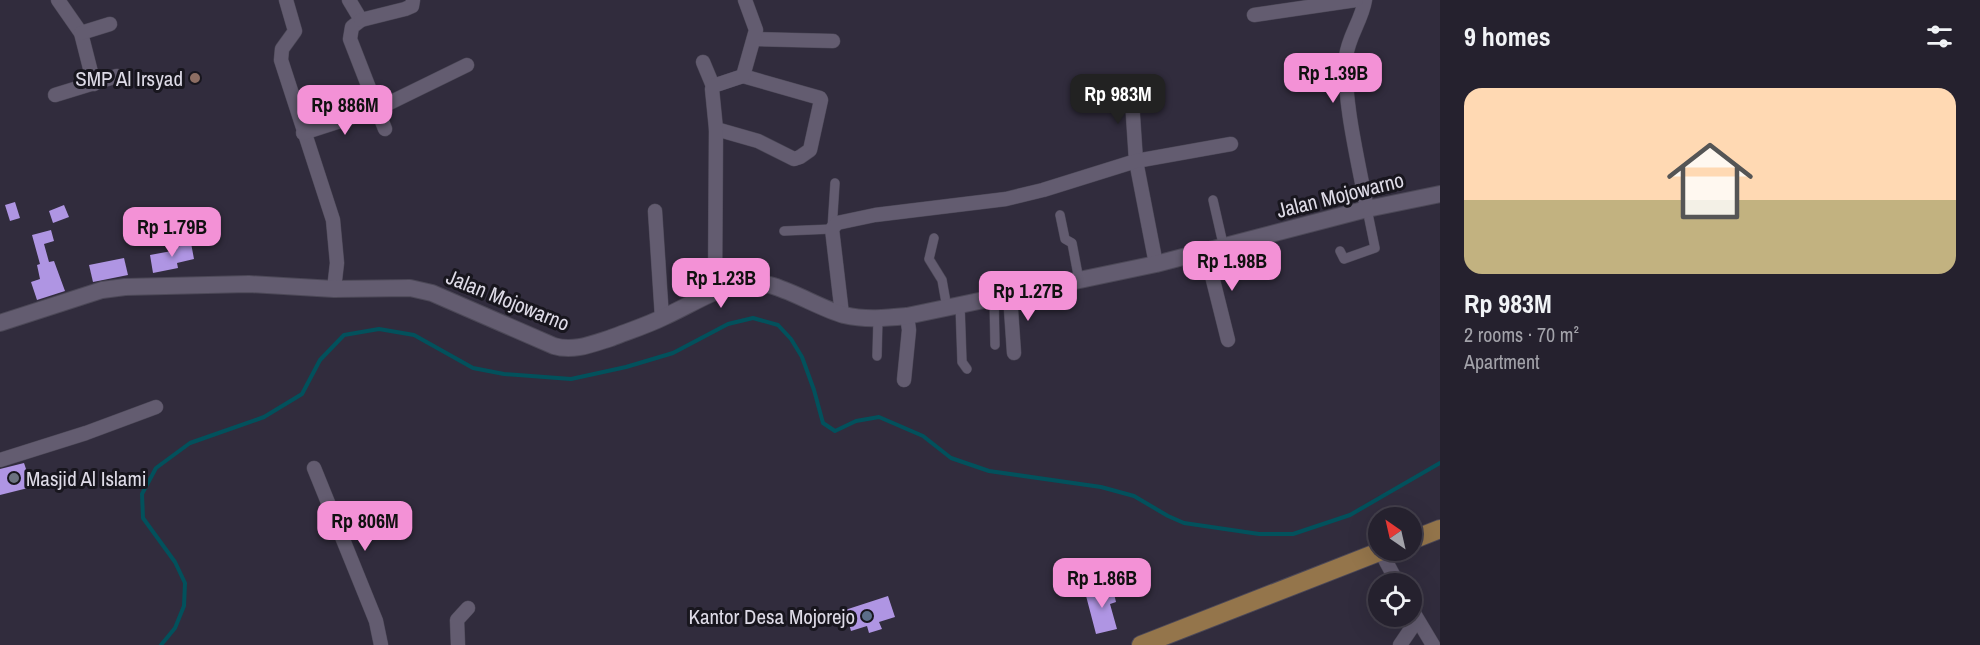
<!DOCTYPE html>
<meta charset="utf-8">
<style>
body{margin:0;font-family:"Archivo Narrow",sans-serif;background:#2d2936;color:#f1f3f6;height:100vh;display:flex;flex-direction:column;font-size:22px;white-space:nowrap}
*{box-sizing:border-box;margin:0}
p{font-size:20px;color:#a3a3aa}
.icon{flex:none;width:33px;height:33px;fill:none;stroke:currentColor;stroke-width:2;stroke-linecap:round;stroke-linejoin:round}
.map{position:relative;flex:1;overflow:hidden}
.side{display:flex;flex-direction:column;background:#25212e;width:540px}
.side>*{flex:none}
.needle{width:39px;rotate:326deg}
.controls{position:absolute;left:1368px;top:507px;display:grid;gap:12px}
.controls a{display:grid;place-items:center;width:54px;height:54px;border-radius:50%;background:#25212e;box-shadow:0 6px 24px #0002,0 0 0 2px #423e4a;font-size:30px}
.price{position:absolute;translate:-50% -51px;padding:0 14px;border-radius:12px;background:#f391d6;color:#111;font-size:20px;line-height:39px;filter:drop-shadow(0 2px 3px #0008)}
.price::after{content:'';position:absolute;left:50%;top:36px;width:18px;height:14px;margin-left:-9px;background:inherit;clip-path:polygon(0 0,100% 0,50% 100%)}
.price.on{background:#222;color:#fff}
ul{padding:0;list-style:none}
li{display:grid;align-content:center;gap:12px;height:318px;padding:0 24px}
li span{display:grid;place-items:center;height:186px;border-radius:18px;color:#555}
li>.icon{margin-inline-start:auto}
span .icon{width:108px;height:108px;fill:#fffc;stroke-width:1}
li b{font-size:26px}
h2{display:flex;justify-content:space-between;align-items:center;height:72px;padding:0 24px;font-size:26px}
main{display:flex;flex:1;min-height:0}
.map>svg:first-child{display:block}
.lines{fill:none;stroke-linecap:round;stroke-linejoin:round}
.stream{stroke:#02515c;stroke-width:4}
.building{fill:#af95e3}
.pedestrian-casing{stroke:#4c4857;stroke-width:10}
.minor-casing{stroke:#4c4857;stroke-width:15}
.tertiary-casing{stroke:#4c4857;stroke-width:18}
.primary-casing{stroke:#4c4857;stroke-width:20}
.pedestrian{stroke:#635c70;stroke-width:9}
.minor{stroke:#635c70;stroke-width:14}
.tertiary{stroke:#635c70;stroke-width:16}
.primary{stroke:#94754b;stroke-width:18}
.education-dot{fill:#8d6e63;stroke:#18161e;stroke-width:2}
.worship-dot{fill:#6b7280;stroke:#18161e;stroke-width:2}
.service-dot{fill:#5c6f8a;stroke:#18161e;stroke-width:2}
.labels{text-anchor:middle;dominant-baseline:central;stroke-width:6;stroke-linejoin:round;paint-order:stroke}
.poi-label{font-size:21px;fill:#dedbe7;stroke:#18161e;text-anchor:end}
.street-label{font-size:21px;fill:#dedbe7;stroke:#18161e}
</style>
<main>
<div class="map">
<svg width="1440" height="645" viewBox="0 0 1440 645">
<rect width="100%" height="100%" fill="#312c3d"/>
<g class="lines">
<polyline class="stream" points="161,645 175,628 184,606 185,583 175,562 143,518 142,494 156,468 190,443 264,417 302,394 320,360 344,335 379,329 414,335 473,368 504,374 571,379 626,367 673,353 728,324 753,318 778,325 791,339 802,357 814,390 823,423 835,431 856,421 879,417 923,436 951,458 989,471 1101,487 1134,496 1168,516 1184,523 1259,534 1293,534 1350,515 1440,463"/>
</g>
<g class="building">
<polygon points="15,202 20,218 10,221 5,205"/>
<polygon points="64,205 69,217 53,223 49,211"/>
<polygon points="51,230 54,241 44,244 49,262 54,261 65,291 37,300 31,282 40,279 37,265 40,264 32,235"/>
<polygon points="191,243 194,259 177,263 178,268 153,273 150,255 177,250 176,247"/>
<polygon points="124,258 128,275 93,282 89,265"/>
<polygon points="24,463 32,487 0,495 0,469"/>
<polygon points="1112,585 1116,602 1110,604 1117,629 1096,634 1085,592"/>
<polygon points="888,596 895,617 879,622 882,629 869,633 867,626 851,631 845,610"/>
</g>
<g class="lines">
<defs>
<g id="pedestrian">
<polyline points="1213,200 1224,248"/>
<polyline points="1060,215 1065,239 1072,243 1079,280"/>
<polyline points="784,231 832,229 835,183"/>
<polyline points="934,238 929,259 942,280 947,308"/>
<polyline points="1340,251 1344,259 1375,248 1367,209"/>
<polyline points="994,298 995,345"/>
<polyline points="960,305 962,362 967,369"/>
<polyline points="877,356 878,318"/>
</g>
<g id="minor">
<polyline points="58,0 81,33 94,84"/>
<polyline points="286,0 295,31 282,49 281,60 333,220 337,263 334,289"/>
<polyline points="349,0 361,20 352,27 350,39 385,129"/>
<path d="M1365 0C1362 20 1348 37 1346 57 1343 102 1359 164 1367 209"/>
<polyline points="1254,15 1356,0"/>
<polyline points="361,20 405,9 412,6 413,0"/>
<polyline points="81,33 110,24"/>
<polyline points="754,39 833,41"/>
<polyline points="703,62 713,86"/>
<polyline points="1131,86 1136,161 1156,264"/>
<polyline points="55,95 117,76"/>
<polyline points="716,129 758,141 794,159 800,157 810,150 821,100 820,98 743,76"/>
<polyline points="303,133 377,109 467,65"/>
<polyline points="655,211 662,318"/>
<polyline points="1206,252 1228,340"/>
<polyline points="715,292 716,129 712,89 713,86 743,76 756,30 745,0"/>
<polyline points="1010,295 1014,353"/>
<polyline points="842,314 832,229 837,223 875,215 1006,199 1043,190 1136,161 1231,144"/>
<polyline points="904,380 909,330 907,316"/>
<polyline points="0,460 86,433 156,407"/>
<polyline points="314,468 376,621 381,645"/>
<polyline points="1381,552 1398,584"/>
<polyline points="1412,610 1433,645"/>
<polyline points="458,645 457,620 468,608"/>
<polyline points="1400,645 1417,620"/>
</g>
<path id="tertiary" d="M0 323 102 290 125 287 249 284 334 289 410 288 432 293 554 346C573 352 592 344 611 338 629 331 648 325 666 316 690 305 715 289 741 283 771 276 814 307 844 315 865 320 886 318 907 316L1156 264 1367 209 1440 194"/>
<g id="primary">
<polyline points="1412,540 1440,529"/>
<polyline points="1141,645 1384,550"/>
</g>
</defs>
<use href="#pedestrian" class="pedestrian-casing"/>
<use href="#minor" class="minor-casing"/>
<use href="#tertiary" class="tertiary-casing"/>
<use href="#primary" class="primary-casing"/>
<use href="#pedestrian" class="pedestrian"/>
<use href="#minor" class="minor"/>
<use href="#tertiary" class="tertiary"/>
<use href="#primary" class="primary"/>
</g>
<circle class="education-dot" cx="195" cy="78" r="6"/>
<circle class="worship-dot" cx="14" cy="478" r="6"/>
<circle class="service-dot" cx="867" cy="616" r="6"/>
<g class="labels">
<g class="poi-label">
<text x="183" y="78">SMP Al Irsyad</text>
<text x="26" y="478" text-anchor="start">Masjid Al Islami</text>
<text x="855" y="616">Kantor Desa Mojorejo</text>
</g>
<g class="street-label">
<text transform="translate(1340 195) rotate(-14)">Jalan Mojowarno</text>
<text transform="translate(508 300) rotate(22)">Jalan Mojowarno</text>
</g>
</g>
</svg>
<div class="controls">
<a><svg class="needle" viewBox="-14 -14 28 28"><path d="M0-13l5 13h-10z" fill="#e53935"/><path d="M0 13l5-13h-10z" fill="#a3a3aa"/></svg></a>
<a><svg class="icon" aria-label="locate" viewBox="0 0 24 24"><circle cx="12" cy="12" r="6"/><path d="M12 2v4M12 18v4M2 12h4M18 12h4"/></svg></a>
</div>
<b class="price" style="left:1333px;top:104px">Rp 1.39B</b>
<b class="price on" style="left:1118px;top:125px">Rp 983M</b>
<b class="price" style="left:345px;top:136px">Rp 886M</b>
<b class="price" style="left:172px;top:258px">Rp 1.79B</b>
<b class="price" style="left:1232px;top:292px">Rp 1.98B</b>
<b class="price" style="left:721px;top:309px">Rp 1.23B</b>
<b class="price" style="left:1028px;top:322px">Rp 1.27B</b>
<b class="price" style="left:365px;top:552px">Rp 806M</b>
<b class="price" style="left:1102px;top:609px">Rp 1.86B</b>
</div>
<section class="side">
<h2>9 homes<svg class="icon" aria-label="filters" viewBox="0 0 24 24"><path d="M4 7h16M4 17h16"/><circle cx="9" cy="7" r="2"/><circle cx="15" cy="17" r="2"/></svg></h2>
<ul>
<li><span style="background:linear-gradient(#ffd9b3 60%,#c2b280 0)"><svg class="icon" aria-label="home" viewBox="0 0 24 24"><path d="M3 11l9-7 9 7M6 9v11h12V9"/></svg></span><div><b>Rp 983M</b><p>2 rooms · 70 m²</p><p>Apartment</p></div></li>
</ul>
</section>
</main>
